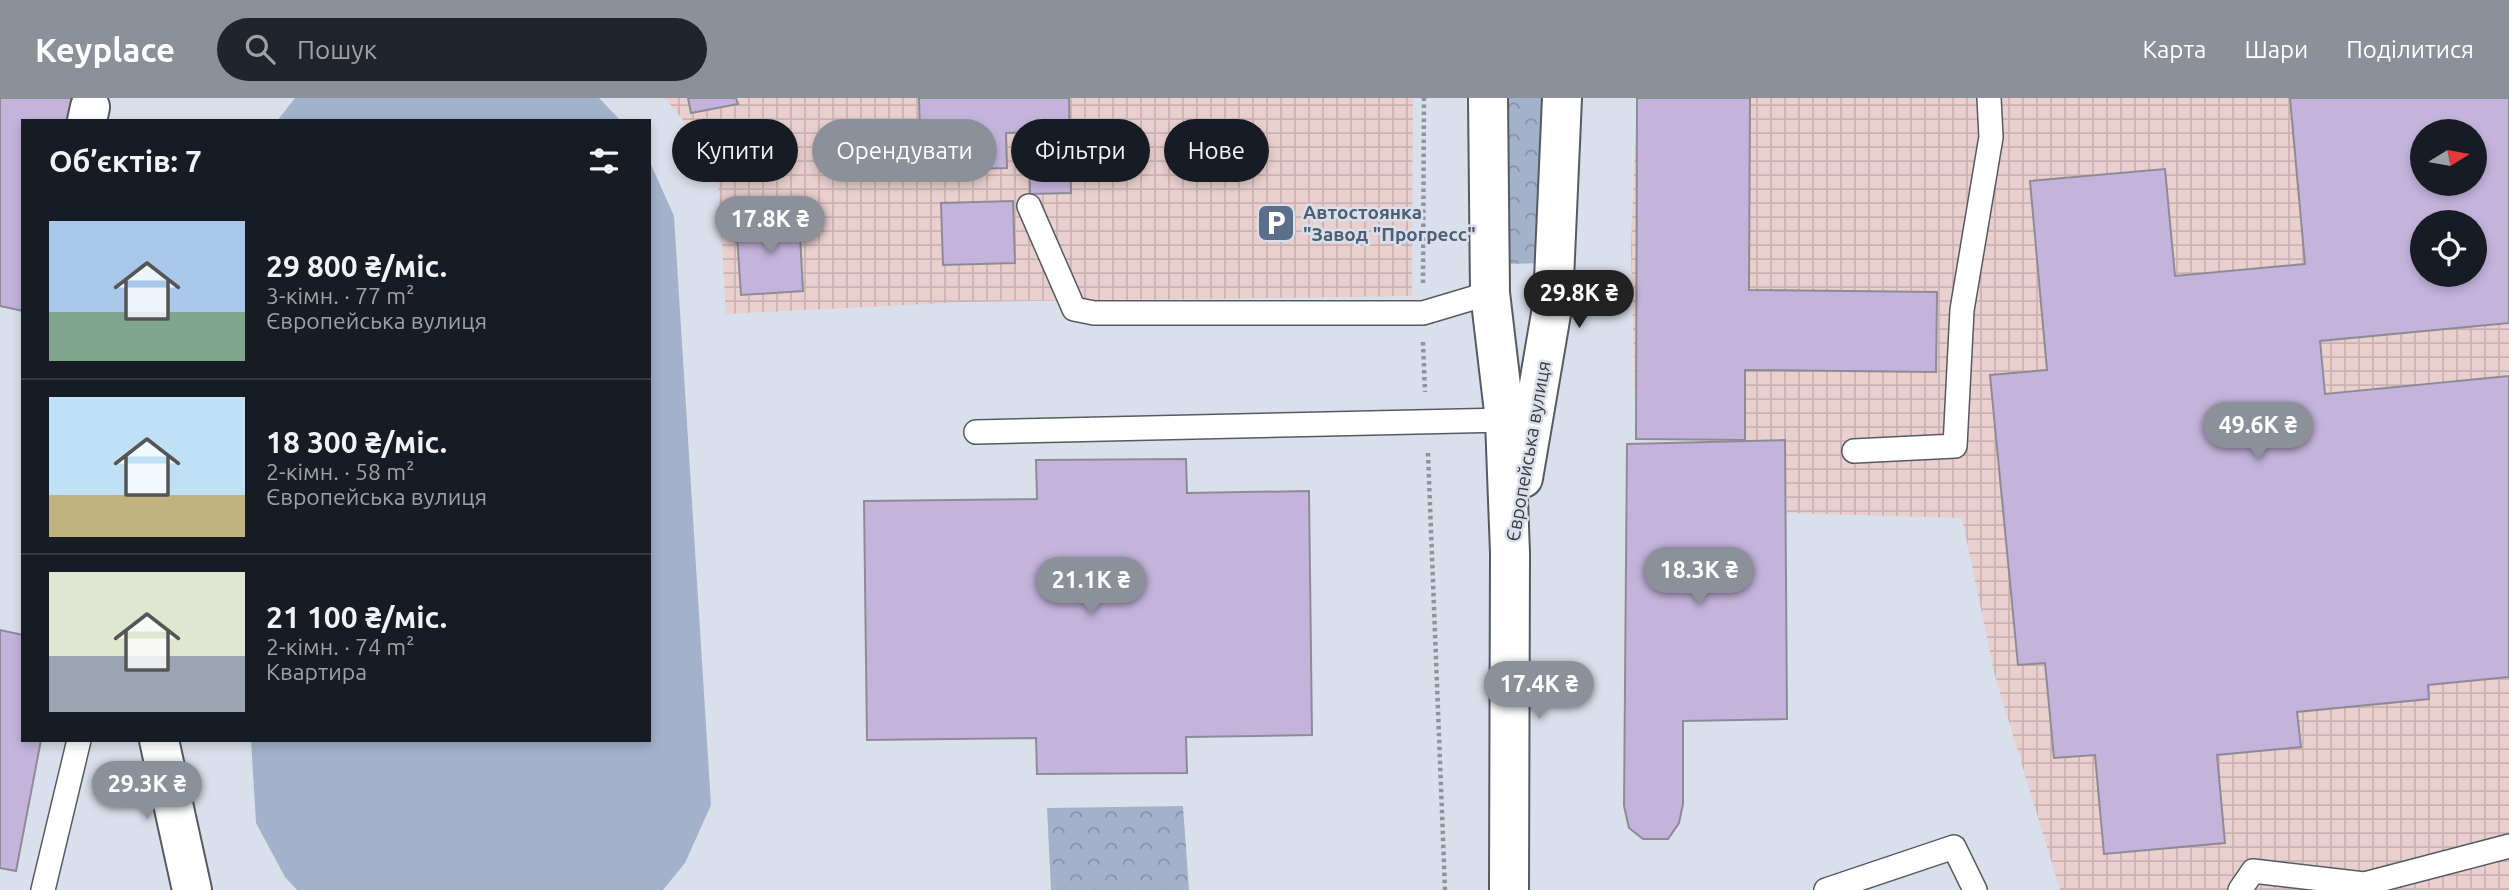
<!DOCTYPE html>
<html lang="uk">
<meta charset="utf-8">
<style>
body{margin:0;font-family:Ubuntu,sans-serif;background:#20242c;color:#f1f3f6;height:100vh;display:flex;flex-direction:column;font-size:26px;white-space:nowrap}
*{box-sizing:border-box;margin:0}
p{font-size:23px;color:#9ea1a6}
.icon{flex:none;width:38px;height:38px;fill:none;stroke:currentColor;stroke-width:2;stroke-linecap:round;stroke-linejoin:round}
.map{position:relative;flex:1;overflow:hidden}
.details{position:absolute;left:21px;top:21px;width:630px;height:623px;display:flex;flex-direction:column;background:#171b24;border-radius:0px;box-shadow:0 4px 10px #0003}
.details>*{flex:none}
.guide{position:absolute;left:672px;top:21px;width:665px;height:63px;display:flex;gap:14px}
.needle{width:46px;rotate:79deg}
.tools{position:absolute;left:2410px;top:21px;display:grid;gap:14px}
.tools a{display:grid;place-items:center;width:77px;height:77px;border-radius:50%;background:#171b24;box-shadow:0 4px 10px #0003;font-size:35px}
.price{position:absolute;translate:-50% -60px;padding:0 16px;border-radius:24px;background:#8c9099;color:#fff;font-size:23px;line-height:46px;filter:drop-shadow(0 2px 4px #0008)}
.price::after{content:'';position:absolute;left:50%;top:42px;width:21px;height:16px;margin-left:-10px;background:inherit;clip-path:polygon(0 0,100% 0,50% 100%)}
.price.active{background:#222;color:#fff}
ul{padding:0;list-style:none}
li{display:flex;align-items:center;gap:21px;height:175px;padding:0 28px}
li+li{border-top:2px solid #363941}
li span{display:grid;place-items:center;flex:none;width:196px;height:140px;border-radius:0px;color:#555}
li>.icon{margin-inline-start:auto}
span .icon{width:84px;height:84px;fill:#fffc;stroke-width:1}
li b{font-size:30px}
h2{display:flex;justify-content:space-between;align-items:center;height:84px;padding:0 28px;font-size:30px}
.tag{padding:0 24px;border-radius:32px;background:#171b24;box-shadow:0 4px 10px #0003;font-size:24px;line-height:63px}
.tag.active{background:#8c9099;color:#fff}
header{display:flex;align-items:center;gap:42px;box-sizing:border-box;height:98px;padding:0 35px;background:#8c9099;color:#fff}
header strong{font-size:33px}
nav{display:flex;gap:38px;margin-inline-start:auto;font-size:24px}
.search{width:490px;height:63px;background:#20242c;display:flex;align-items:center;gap:18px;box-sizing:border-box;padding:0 24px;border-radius:38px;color:#9ea1a6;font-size:26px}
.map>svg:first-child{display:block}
.industrial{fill:url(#industrial-grid);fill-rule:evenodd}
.park{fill:url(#park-crowns)}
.garden{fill:#a3b2cb}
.building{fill:#c4b4dc;stroke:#8f8b96;stroke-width:2;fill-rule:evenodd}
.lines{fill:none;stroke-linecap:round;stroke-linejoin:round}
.lane-casing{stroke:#555a63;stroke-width:26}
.street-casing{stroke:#555a63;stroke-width:42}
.secondary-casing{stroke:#555a63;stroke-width:42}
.path{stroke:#8f939a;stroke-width:4.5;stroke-dasharray:3.5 3.5;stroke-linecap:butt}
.lane{stroke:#fff;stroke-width:23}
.street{stroke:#fff;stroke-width:38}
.secondary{stroke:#fff;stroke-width:38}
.labels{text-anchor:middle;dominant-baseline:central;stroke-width:5;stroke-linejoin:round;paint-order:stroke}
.service-label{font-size:19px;font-weight:bold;fill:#4e5e75;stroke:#dae0eb;text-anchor:start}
.street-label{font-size:19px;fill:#3b3d41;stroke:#dae0eb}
</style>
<header>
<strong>Keyplace</strong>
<div class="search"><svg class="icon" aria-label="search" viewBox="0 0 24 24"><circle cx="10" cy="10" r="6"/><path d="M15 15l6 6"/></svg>Пошук</div>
<nav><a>Карта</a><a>Шари</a><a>Поділитися</a></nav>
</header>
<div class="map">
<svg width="2509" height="792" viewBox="0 0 2509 792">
<defs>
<pattern id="industrial-grid" width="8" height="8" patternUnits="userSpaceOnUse" patternTransform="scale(1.75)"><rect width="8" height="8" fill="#e9cfce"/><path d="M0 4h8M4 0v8" fill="none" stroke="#c9b3b2"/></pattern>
<pattern id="park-crowns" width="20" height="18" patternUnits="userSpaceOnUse" patternTransform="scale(1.75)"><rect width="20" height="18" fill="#a3b2cb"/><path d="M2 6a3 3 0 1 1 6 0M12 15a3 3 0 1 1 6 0" fill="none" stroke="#8692a6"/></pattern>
</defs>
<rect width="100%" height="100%" fill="#dae0eb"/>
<g class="industrial">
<polygon points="665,0 1413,0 1412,198 966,204 726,216 717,64"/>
<path d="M1637 0H2509V792H2060L1995 578 1962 420 1787 415 1785 342 1636 341 1631 150ZM2422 33H2474V86H2422ZM2422 124H2474V177H2422Z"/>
</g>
<g class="park">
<polygon points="1504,0 1545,0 1542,165 1503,166"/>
<polygon points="1183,708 1189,792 1051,792 1047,710"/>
</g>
<g class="garden">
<polygon points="295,0 599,0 621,23 277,23"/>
<polygon points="649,62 674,118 711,707 685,765 663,792 297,792 285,779 256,725 251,642 649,642"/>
</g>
<g class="building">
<polygon points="0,0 75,0 69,23 23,23 23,213 0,208"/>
<polygon points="688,0 736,0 738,6 691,15"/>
<polygon points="919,0 1069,0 1071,95 1030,96 1029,34 1006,35 1007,70 921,72"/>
<polygon points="1637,0 1750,0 1749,192 1937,194 1936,274 1745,272 1745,342 1636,341"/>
<path d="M2290 0H2509V225L2320 243 2325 296 2509 278V579L2428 587 2429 601 2297 614 2301 649 2217 657 2225 745 2104 756 2095 657 2054 660 2045 565 2018 567 1990 277 2047 272 2030 83 2165 71 2175 178 2305 166ZM2422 33H2474V86H2422ZM2422 124H2474V177H2422Z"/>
<polygon points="1013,103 1015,165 943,167 941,105"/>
<polygon points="799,119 803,193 741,197 736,122"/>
<polygon points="1785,342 1787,621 1683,623 1683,706 1679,725 1668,741 1643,741 1629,730 1624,708 1627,346"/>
<polygon points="1186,361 1187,395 1309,393 1312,637 1186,639 1187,675 1037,676 1036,640 867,642 864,403 1037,401 1036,362"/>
<polygon points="0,532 23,537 23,642 41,642 16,773 0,770"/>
</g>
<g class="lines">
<defs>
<g id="lane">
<polyline points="1029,108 1074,211 1094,215 1423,215 1490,195"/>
<polyline points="976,334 1505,322"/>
<polyline points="1854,353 1955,348 1962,212 1991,39 1989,0"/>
<polyline points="43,792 79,642"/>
<polyline points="1826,792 1954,749 1975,792"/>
<polyline points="2240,792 2253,773 2364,786 2509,748"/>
</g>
<g id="street">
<polyline points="87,23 90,9"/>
<polyline points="159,642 192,792"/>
</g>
<g id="secondary">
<polyline points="1488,0 1490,195 1505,322 1510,455 1509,792"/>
<polyline points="1523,380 1553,204 1562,0"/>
</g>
</defs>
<use href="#lane" class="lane-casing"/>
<use href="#street" class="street-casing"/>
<use href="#secondary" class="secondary-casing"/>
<g class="path">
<polyline points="1423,185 1424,0"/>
<polyline points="1423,244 1425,294"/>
<polyline points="1428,355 1445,792"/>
</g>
<use href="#lane" class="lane"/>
<use href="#street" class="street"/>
<use href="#secondary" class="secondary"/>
</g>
<defs>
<symbol id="parking-square" viewBox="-11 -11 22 22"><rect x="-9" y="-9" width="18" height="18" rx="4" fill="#5c6f8a" stroke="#dae0eb"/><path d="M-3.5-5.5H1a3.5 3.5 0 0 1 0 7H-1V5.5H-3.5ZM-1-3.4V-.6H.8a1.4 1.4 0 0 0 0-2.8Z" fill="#fff"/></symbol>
</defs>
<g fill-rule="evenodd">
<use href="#parking-square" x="1254" y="103" width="44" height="44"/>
</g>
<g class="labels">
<g class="service-label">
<text x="1303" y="114">Автостоянка<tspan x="1303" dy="22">"Завод "Прогресс"</tspan></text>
</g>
<g class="street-label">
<text transform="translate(1528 353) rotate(-80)">Європейська вулиця</text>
</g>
</g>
</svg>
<div class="tools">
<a><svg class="needle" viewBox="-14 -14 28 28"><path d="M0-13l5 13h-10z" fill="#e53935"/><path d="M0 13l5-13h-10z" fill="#9ea1a6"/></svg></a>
<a><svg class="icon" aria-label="locate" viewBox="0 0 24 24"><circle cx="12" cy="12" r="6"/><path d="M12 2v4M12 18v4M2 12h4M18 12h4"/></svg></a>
</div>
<b class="price" style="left:770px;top:158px">17.8K ₴</b>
<b class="price active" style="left:1579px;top:232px">29.8K ₴</b>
<b class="price" style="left:2258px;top:364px">49.6K ₴</b>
<b class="price" style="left:1699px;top:509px">18.3K ₴</b>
<b class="price" style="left:1091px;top:519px">21.1K ₴</b>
<b class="price" style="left:1539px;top:623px">17.4K ₴</b>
<b class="price" style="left:147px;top:723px">29.3K ₴</b>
<div class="guide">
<a class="tag">Купити</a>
<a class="tag active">Орендувати</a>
<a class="tag">Фільтри</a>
<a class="tag">Нове</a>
</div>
<section class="details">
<h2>Об’єктів: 7<svg class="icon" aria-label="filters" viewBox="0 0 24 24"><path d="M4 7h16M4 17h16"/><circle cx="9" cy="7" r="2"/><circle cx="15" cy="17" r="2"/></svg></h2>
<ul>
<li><span style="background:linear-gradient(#a9c7e8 65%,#7fa58c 0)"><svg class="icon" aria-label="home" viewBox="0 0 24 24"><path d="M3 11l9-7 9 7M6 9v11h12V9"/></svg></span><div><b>29 800 ₴/міс.</b><p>3-кімн. · 77 m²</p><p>Європейська вулиця</p></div></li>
<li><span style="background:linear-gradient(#bfe0f5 70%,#c2b280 0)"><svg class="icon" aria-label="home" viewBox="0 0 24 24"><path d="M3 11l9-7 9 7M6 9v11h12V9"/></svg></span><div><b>18 300 ₴/міс.</b><p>2-кімн. · 58 m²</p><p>Європейська вулиця</p></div></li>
<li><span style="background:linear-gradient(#dfe7d0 60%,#9aa5b1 0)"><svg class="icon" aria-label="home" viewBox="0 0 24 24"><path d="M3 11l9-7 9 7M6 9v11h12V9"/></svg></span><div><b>21 100 ₴/міс.</b><p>2-кімн. · 74 m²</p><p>Квартира</p></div></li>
</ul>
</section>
</div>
